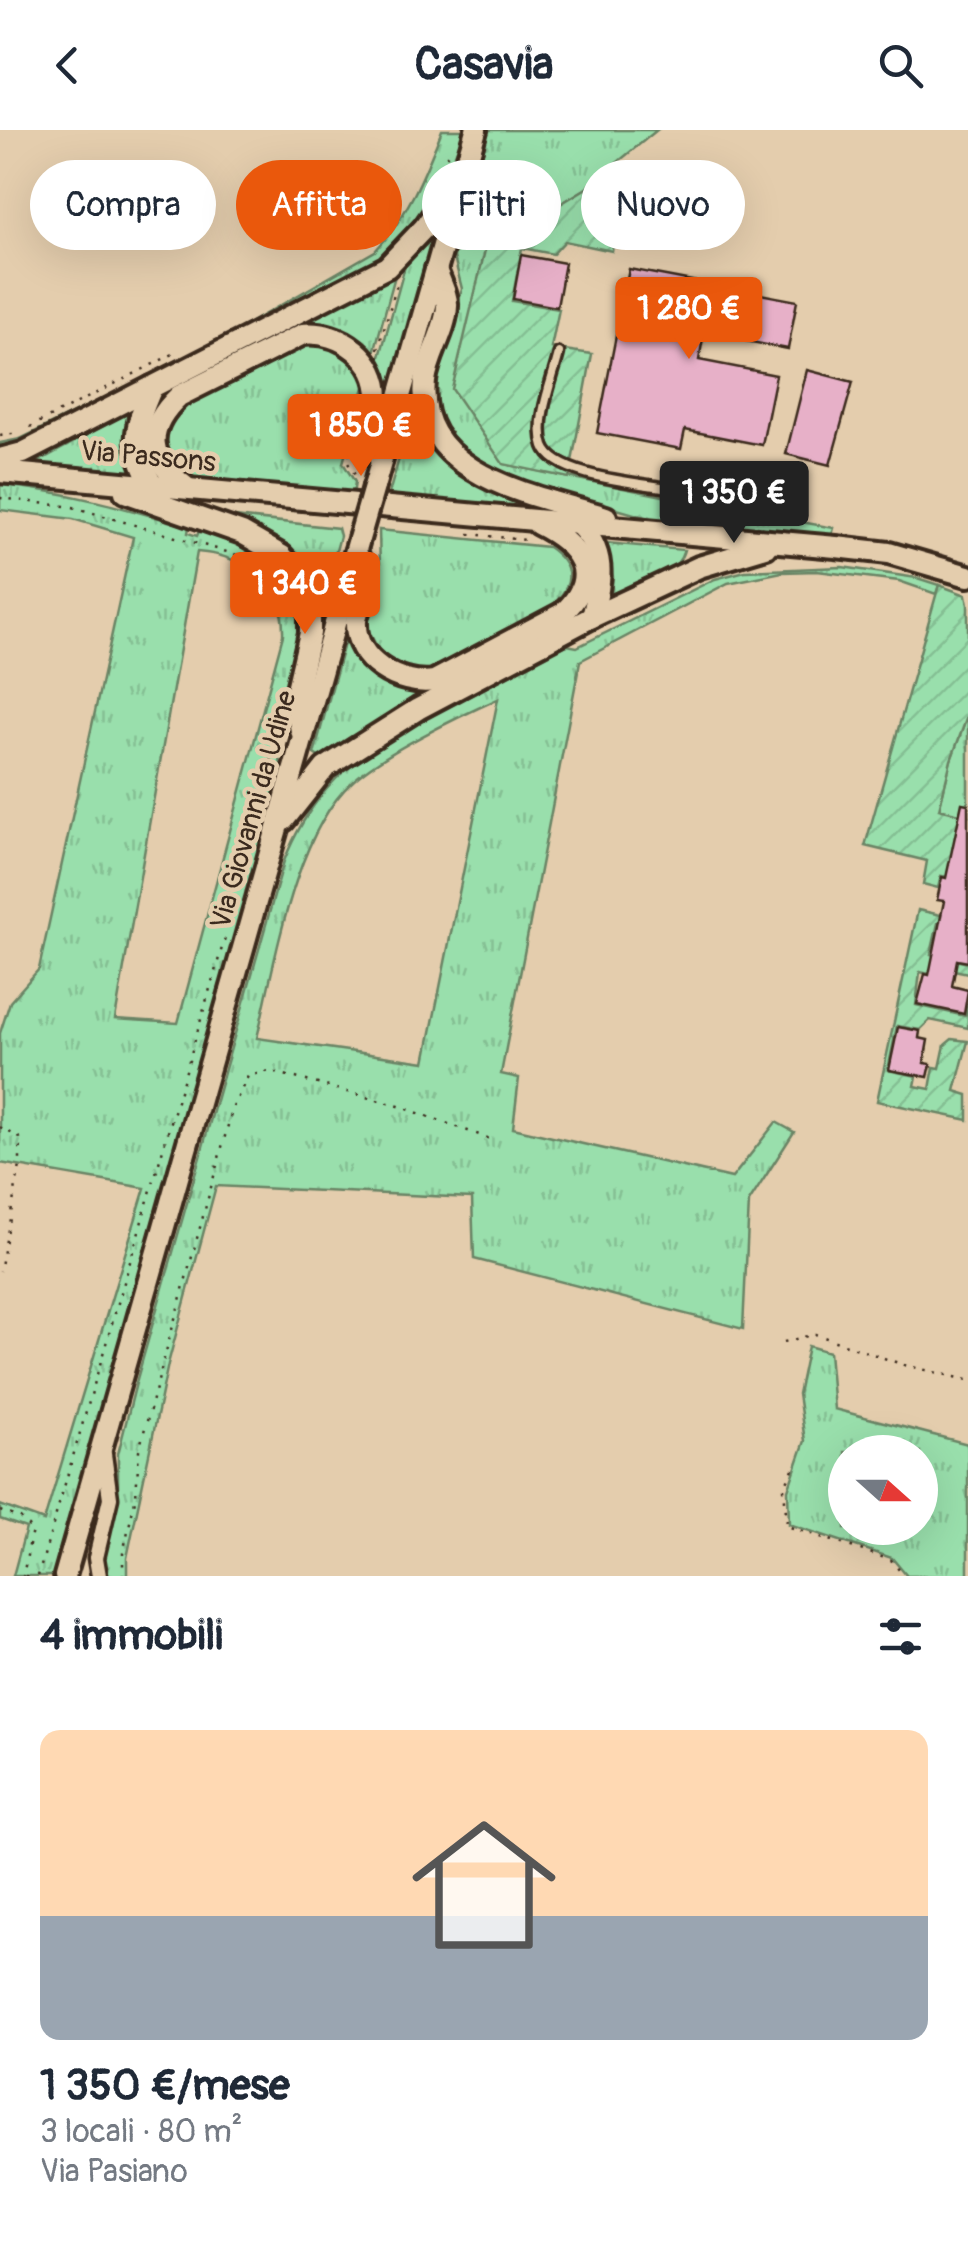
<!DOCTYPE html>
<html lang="it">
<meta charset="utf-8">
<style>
body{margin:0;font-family:Pangolin,sans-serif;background:#f2f2f3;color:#1f2937;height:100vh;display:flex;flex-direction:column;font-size:38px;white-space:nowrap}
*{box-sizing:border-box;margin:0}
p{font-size:32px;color:#747a83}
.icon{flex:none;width:55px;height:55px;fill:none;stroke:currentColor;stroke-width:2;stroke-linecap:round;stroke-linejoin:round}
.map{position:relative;height:1446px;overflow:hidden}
.details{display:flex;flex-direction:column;background:#fff;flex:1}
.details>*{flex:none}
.banner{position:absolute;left:30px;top:30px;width:910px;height:90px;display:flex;gap:20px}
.needle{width:65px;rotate:111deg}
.fabs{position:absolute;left:828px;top:1305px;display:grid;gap:20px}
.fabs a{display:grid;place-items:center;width:110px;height:110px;border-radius:50%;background:#fff;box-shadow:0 10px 40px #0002;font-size:50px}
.price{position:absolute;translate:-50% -85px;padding:0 22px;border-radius:10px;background:#ea580c;color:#fff;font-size:32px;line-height:65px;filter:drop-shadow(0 2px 5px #0008)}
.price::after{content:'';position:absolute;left:50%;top:60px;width:30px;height:22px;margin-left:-15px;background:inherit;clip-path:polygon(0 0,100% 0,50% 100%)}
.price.selected{background:#222;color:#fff}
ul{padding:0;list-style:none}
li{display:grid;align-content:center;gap:20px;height:530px;padding:0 40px}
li+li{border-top:2px solid #e0e1e3}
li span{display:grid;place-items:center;height:310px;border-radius:20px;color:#555}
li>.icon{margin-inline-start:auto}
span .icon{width:180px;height:180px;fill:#fffc;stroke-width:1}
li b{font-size:42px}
h2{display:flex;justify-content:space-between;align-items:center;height:120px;padding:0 40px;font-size:42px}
.pill{padding:0 35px;border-radius:45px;background:#fff;box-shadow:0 10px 40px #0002;font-size:35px;line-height:90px}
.pill.selected{background:#ea580c;color:#fff}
header{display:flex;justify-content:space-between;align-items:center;height:130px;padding:0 40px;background:#fff;font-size:45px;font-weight:800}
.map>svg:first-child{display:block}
.grass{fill:url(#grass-tufts);stroke:#6a8465;stroke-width:2.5;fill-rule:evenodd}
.garden{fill:url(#garden-furrows);stroke:#6a8465;stroke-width:2.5}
.building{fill:#e7b0c8;stroke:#3b2a1e;stroke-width:2.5}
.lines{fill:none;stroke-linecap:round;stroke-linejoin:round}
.lane-casing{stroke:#3b2a1e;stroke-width:15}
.street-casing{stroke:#3b2a1e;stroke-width:21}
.secondary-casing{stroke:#3b2a1e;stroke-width:28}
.path{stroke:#3b2a1e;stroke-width:2.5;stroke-dasharray:2.5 8;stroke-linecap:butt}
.lane{stroke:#e4cdad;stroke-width:8}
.street{stroke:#e4cdad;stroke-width:14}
.secondary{stroke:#e4cdad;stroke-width:20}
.secondary-bridge-casing{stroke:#3b2a1e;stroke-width:28;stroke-linecap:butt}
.secondary-bridge{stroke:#e4cdad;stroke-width:20}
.labels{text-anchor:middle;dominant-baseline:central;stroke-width:9;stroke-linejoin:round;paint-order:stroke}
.street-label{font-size:28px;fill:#3b2a1e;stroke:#e4cdad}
</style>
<header><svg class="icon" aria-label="back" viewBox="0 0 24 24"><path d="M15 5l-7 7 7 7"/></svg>Casavia<svg class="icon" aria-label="search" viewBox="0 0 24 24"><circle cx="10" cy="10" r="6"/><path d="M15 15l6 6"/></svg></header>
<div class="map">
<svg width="968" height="1446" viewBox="0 0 968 1446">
<defs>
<pattern id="grass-tufts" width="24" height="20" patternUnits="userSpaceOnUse" patternTransform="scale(2.5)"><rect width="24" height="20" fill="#99dfac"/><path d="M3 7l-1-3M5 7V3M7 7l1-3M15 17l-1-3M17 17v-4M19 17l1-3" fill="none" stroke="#85c094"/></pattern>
<pattern id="garden-furrows" width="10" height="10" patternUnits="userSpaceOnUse" patternTransform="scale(2.5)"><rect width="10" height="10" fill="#99dfac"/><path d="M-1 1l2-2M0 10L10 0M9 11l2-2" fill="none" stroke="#85c094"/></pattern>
</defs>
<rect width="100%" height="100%" fill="#e4cdad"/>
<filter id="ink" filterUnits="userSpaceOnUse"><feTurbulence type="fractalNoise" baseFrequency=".01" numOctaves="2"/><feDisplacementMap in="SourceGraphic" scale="20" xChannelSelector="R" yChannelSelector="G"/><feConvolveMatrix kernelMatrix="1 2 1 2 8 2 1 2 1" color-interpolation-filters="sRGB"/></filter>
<g filter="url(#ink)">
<g class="grass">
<path d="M442 0H464C444 60 426 85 383 130L21 317 0 321V313L20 309 211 215 375 121C407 88 425 43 442 0Z"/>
<polygon points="489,0 657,0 585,59 485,120 503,334 688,371 669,394 502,346 463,326 443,297 434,262 462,159 454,127"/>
<polygon points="436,102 391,259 388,265 384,241 378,234 405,136"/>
<polygon points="396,142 373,226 305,197 305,192"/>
<path d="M316 212 348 223 367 246 343 333 355 352 354 359 350 364 195 349C178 343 169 336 165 318 162 300 173 281 187 271 215 251 267 232 299 216Z"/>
<polygon points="417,266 443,327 472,352 571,385 388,367"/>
<polygon points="133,280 136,344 32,335"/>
<path d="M0 355C66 361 126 378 189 397L188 403 197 406 200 399C264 410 311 452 300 520 296 548 280 575 278 602 276 617 282 633 282 648L57 1446H13L26 1398 0 1389V1375L44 1391 145 1058 0 1033V903L10 872 39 839 133 407 73 389 0 380ZM197 422C244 425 285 456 283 505L178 893 115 889Z"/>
<polygon points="720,377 834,398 832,405 732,398 722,390"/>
<path d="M216 385 338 398 340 406 328 450 313 456C292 412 260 398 216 385Z"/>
<path d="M379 400 548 417C604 456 531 491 498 509 472 523 448 538 419 546L383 528 367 498V484L380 438Z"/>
<path d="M606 413 684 420C676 449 635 459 610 471L613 447Z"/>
<path d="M842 437 917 448 939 455 936 464 899 451 817 441 782 442 728 453 580 531 501 944 519 948 513 998 732 1048 776 992 794 1002 749 1072 743 1199 474 1129 472 1068 216 1056 168 1234 127 1428V1446H106L103 1421 118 1359V1324L137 1249 284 731C306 676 338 638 389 608L567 515 577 517 715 449 745 441ZM498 569 425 932 257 908C275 833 294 705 352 652 381 624 460 586 498 569Z"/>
<polygon points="348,499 402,558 428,565 371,595 323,630 314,624"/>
<polygon points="968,584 968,686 939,680 951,630"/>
<path d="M808 1216 829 1222 834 1279 968 1314V1446H907L892 1428 789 1394 788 1360 805 1311 798 1264ZM920 1322V1398H845V1322Z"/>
</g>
<g class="garden">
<polygon points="585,59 622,66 612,121 565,111 553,124 522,118 512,171 559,179 551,218 592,224 569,348 503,334 452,259 485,120"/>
<polygon points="939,455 966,465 968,475 968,584 951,630 939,679 968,686 949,747 941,746 938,758 923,754 927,731 865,716"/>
<polygon points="918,780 959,789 957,797 938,793 931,824 968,833 968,843 949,839 944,847 920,842 916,875 965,886 968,873 968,898 930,890 920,900 897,896 888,940 917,946 915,956 930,959 934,937 940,938 945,915 952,909 968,911 955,961 968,965 968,990 877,971"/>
</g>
<g class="building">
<polygon points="521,125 565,133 557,177 513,169"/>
<polygon points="629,139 797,171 788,219 704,203 699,230 776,245 762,315 685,300 681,319 597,303"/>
<polygon points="807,240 853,252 830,335 786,324"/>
<polygon points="962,673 968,674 968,832 957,830 952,856 968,860 964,884 917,874 925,844 929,845 944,771 937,770 942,747 946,748"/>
<polygon points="898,897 920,901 919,908 928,910 924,933 931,934 928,947 889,940"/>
</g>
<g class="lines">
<defs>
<g id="lane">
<path d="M559 223C553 249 535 289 544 316 555 348 644 353 675 359L688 348 708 352"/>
<polyline points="696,404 710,342"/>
</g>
<polyline id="street" points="99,1446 96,1428 110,1368 104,1324"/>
<g id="secondary">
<path d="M436 139C439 150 448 165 447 176 446 201 428 226 425 251 415 347 539 366 606 387"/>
<path d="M152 257C134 299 129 316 153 356"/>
<polyline points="0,329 23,323 387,137 424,98 464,41"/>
<polyline points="0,342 836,417 889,423 968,446"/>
<path d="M186 357C148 329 143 300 179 266L303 204C341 200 379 229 378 269 378 282 369 297 371 309 372 316 378 325 381 331"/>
<polyline points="374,357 476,0"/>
<polyline points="125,362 242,403 282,426 293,438 310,479 310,503 295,568 301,601"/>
<path d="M576 392C607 420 602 450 592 487"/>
<path d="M356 421C359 430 366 442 366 452 367 464 357 478 356 491 354 531 399 556 434 551L563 483C604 444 578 414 538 394"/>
<polyline points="284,690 325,638 418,579 592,487 699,437 766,417"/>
<polyline points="65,1446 359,409"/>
</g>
</defs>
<use href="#lane" class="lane-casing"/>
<use href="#street" class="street-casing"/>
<use href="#secondary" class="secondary-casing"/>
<g class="path">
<polyline points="443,36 449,20"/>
<polyline points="378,219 397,154"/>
<polyline points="30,297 179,221"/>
<polyline points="0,306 18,303"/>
<polyline points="352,313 347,331 356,347"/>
<polyline points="0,368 73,377 244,427"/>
<polyline points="469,404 526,410"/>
<polyline points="260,436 279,455"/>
<polyline points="266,662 272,637 266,604 276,568"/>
<polyline points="0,997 20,1008 20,1036 0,1141"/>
<polyline points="784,1212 815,1204 904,1235 968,1250"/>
<polyline points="793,1339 784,1358 787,1396 891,1430 904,1446"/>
<polyline points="0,1381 20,1388 32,1400 23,1446"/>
<polyline points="25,1446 33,1446"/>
<polyline points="38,1446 226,804"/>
<polyline points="123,1446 123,1423 136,1366 139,1320 233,977 248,946 270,941 399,976 493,1010"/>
</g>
<use href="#lane" class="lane"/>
<use href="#street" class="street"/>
<use href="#secondary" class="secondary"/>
<defs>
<polyline id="secondary-bridge" points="359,409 374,357"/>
</defs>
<use href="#secondary-bridge" class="secondary-bridge-casing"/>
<use href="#secondary-bridge" class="secondary-bridge"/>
</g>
</g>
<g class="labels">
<g class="street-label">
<text transform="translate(148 327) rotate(5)">Via Passons</text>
<text transform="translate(254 680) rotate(-74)">Via Giovanni da Udine</text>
</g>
</g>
</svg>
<div class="fabs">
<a><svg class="needle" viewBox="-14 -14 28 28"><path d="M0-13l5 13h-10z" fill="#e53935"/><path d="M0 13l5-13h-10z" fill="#747a83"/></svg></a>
</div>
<b class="price" style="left:689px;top:232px">1 280 €</b>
<b class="price" style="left:361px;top:349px">1 850 €</b>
<b class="price selected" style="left:734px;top:416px">1 350 €</b>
<b class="price" style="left:305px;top:507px">1 340 €</b>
<div class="banner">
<a class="pill">Compra</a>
<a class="pill selected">Affitta</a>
<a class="pill">Filtri</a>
<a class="pill">Nuovo</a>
</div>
</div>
<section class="details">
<h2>4 immobili<svg class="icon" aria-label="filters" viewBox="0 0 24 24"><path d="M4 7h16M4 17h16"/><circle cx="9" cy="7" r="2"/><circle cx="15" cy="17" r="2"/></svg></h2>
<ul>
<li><span style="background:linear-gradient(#ffd9b3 60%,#9aa5b1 0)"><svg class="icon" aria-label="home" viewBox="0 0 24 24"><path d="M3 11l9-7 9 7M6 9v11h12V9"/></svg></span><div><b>1 350 €/mese</b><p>3 locali · 80 m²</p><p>Via Pasiano</p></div></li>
</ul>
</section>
